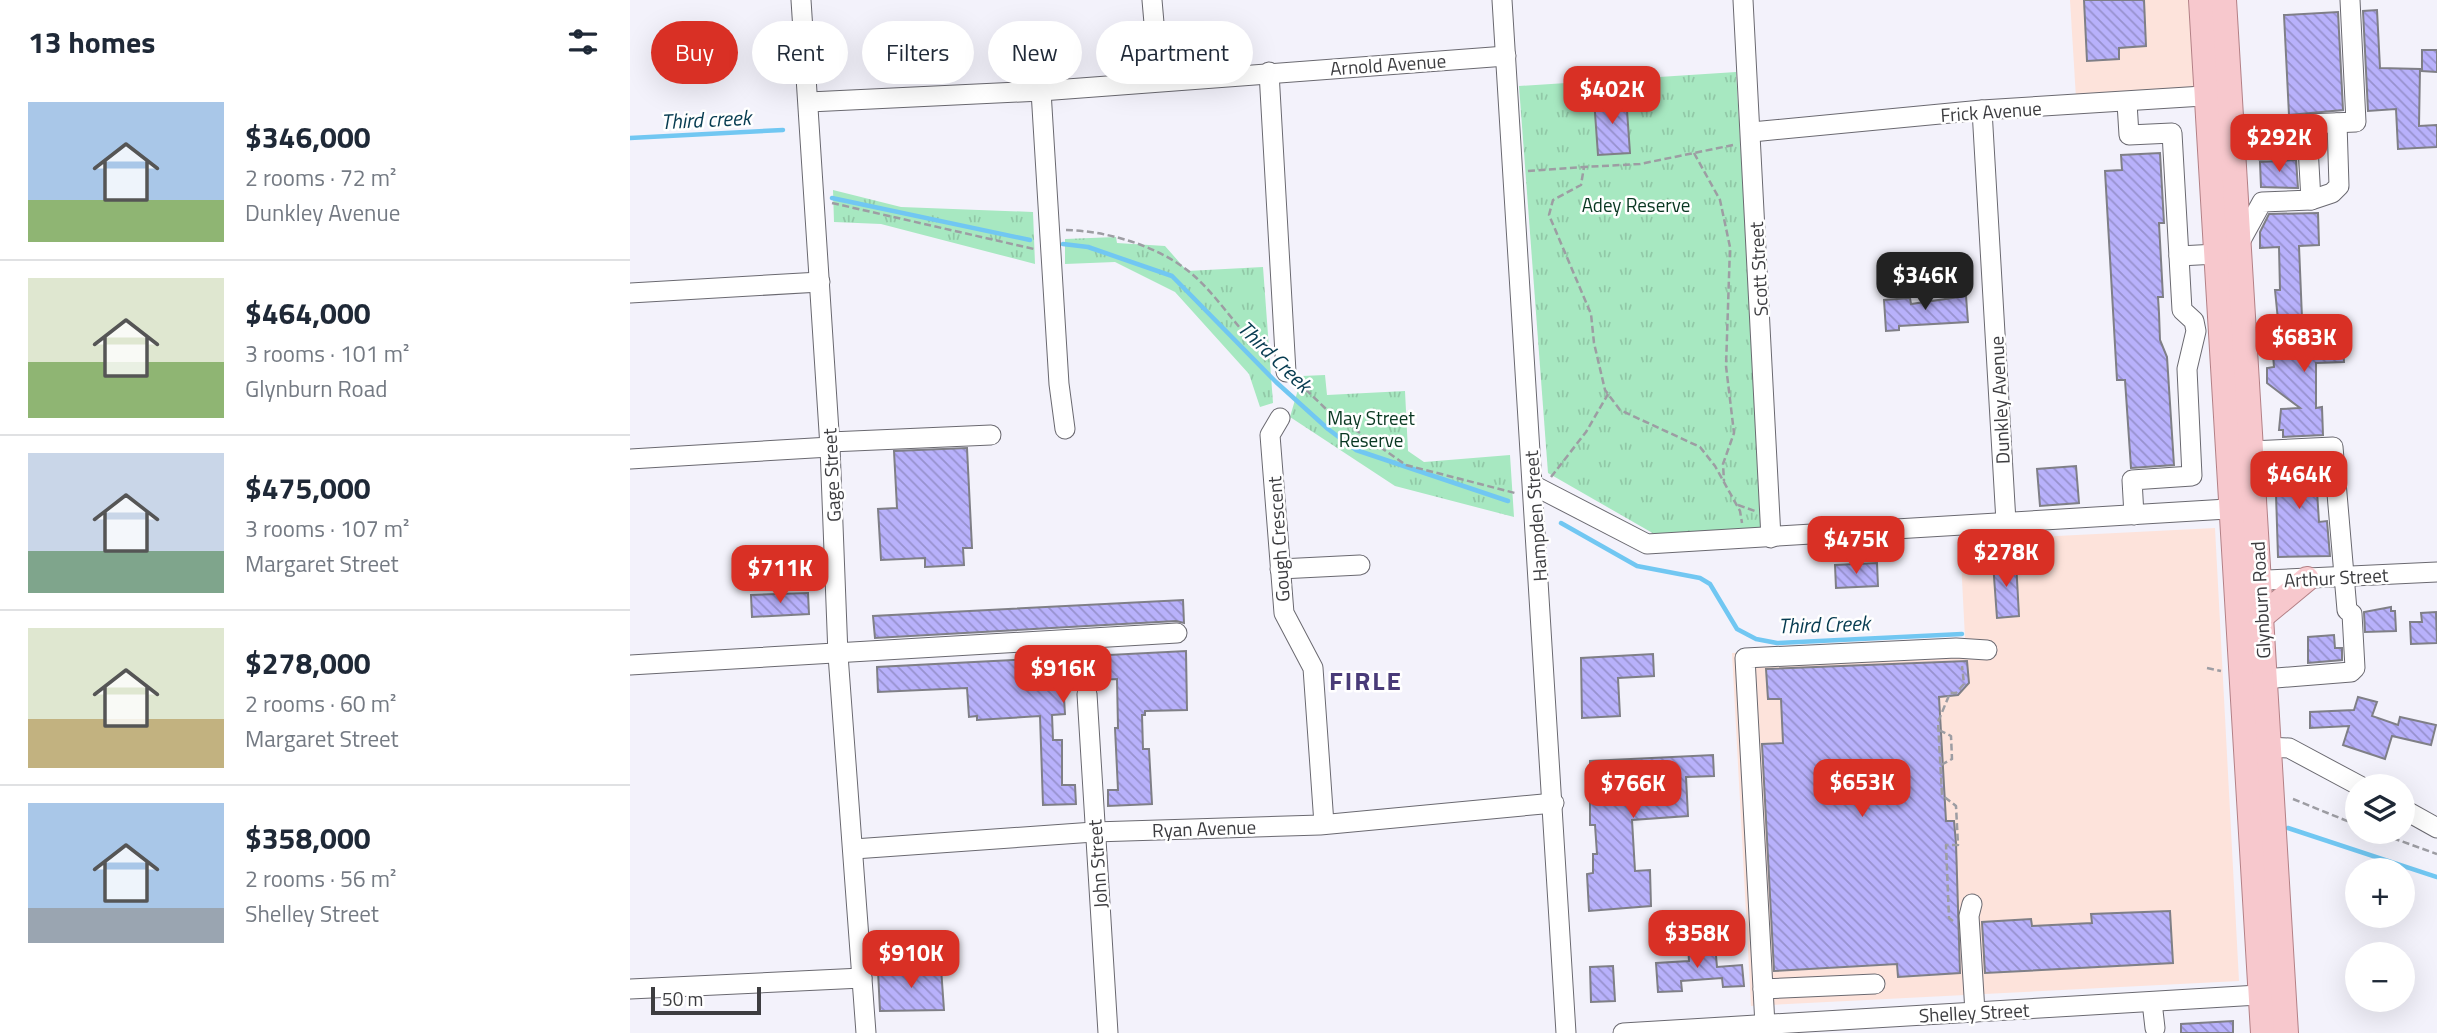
<!DOCTYPE html>
<meta charset="utf-8">
<style>
body{margin:0;font-family:"Titillium Web",sans-serif;background:#f2f2f3;color:#1f2937;height:100vh;display:flex;flex-direction:column;font-size:26px;white-space:nowrap}
*{box-sizing:border-box;margin:0}
p{font-size:23px;color:#747a83}
.icon{flex:none;width:38px;height:38px;fill:none;stroke:currentColor;stroke-width:2;stroke-linecap:round;stroke-linejoin:round}
.map{position:relative;flex:1;overflow:hidden}
.side{display:flex;flex-direction:column;background:#fff;width:630px}
.side>*{flex:none}
.hud{position:absolute;left:21px;top:21px;width:665px;height:63px;display:flex;gap:14px}
.buttons{position:absolute;left:1715px;top:774px;display:grid;gap:14px}
.buttons a{display:grid;place-items:center;width:70px;height:70px;border-radius:50%;background:#fff;box-shadow:0 7px 28px #0002;font-size:35px}
.scale{position:absolute;left:21px;bottom:18px;width:110px;box-sizing:border-box;padding-left:7px;border:4px solid #3d3d40;border-top:0;font-size:19px;line-height:24px;white-space:nowrap;color:#3d3d40;-webkit-text-stroke:5px #fff;paint-order:stroke}
.price{position:absolute;translate:-50% -60px;padding:0 16px;border-radius:14px;background:#d93025;color:#fff;font-size:23px;line-height:46px;filter:drop-shadow(0 2px 4px #0008)}
.price::after{content:'';position:absolute;left:50%;top:42px;width:21px;height:16px;margin-left:-10px;background:inherit;clip-path:polygon(0 0,100% 0,50% 100%)}
.price.current{background:#222;color:#fff}
ul{padding:0;list-style:none}
li{display:flex;align-items:center;gap:21px;height:175px;padding:0 28px}
li+li{border-top:2px solid #e0e1e3}
li span{display:grid;place-items:center;flex:none;width:196px;height:140px;border-radius:0px;color:#555}
li>.icon{margin-inline-start:auto}
span .icon{width:84px;height:84px;fill:#fffc;stroke-width:1}
li b{font-size:30px}
h2{display:flex;justify-content:space-between;align-items:center;height:84px;padding:0 28px;font-size:30px}
.tag{padding:0 24px;border-radius:32px;background:#fff;box-shadow:0 7px 28px #0002;font-size:24px;line-height:63px}
.tag.current{background:#d93025;color:#fff}
main{display:flex;flex:1;min-height:0}
.map>svg:first-child{display:block}
.commercial{fill:#fde3db}
.grass{fill:url(#grass-tufts)}
.lines{fill:none;stroke-linecap:round;stroke-linejoin:round}
.stream{stroke:#71c7f2;stroke-width:4.5}
.building{fill:url(#building-back-hatch);stroke:#7f7f86;stroke-width:2}
.minor-casing{stroke:#6a6970;stroke-width:21}
.major-casing{stroke:#b38086;stroke-width:26}
.path{stroke:#9d9da3;stroke-width:2.5;stroke-dasharray:7 3.5;stroke-linecap:butt}
.minor{stroke:#fff;stroke-width:19}
.major{stroke:#f7c8cd;stroke-width:24}
.labels{text-anchor:middle;dominant-baseline:central;stroke-width:5;stroke-linejoin:round;paint-order:stroke}
.street-label{font-size:19px;fill:#3d3d40;stroke:#fff}
.park-label{font-size:19px;fill:#083721;stroke:#fff}
.water-label{font-size:21px;font-style:italic;fill:#073c51;stroke:#fff}
.district-label{font-size:26px;font-weight:bold;letter-spacing:2px;fill:#493b78;stroke:#fff}
</style>
<main>
<section class="side">
<h2>13 homes<svg class="icon" aria-label="filters" viewBox="0 0 24 24"><path d="M4 7h16M4 17h16"/><circle cx="9" cy="7" r="2"/><circle cx="15" cy="17" r="2"/></svg></h2>
<ul>
<li><span style="background:linear-gradient(#a9c7e8 70%,#8fb573 0)"><svg class="icon" aria-label="home" viewBox="0 0 24 24"><path d="M3 11l9-7 9 7M6 9v11h12V9"/></svg></span><div><b>$346,000</b><p>2 rooms · 72 m²</p><p>Dunkley Avenue</p></div></li>
<li><span style="background:linear-gradient(#dfe7d0 60%,#8fb573 0)"><svg class="icon" aria-label="home" viewBox="0 0 24 24"><path d="M3 11l9-7 9 7M6 9v11h12V9"/></svg></span><div><b>$464,000</b><p>3 rooms · 101 m²</p><p>Glynburn Road</p></div></li>
<li><span style="background:linear-gradient(#c9d6e8 70%,#7fa58c 0)"><svg class="icon" aria-label="home" viewBox="0 0 24 24"><path d="M3 11l9-7 9 7M6 9v11h12V9"/></svg></span><div><b>$475,000</b><p>3 rooms · 107 m²</p><p>Margaret Street</p></div></li>
<li><span style="background:linear-gradient(#dfe7d0 65%,#c2b280 0)"><svg class="icon" aria-label="home" viewBox="0 0 24 24"><path d="M3 11l9-7 9 7M6 9v11h12V9"/></svg></span><div><b>$278,000</b><p>2 rooms · 60 m²</p><p>Margaret Street</p></div></li>
<li><span style="background:linear-gradient(#a9c7e8 75%,#9aa5b1 0)"><svg class="icon" aria-label="home" viewBox="0 0 24 24"><path d="M3 11l9-7 9 7M6 9v11h12V9"/></svg></span><div><b>$358,000</b><p>2 rooms · 56 m²</p><p>Shelley Street</p></div></li>
</ul>
</section>
<div class="map">
<svg width="1807" height="1033" viewBox="0 0 1807 1033">
<defs>
<pattern id="grass-tufts" width="24" height="20" patternUnits="userSpaceOnUse" patternTransform="scale(1.75)"><rect width="24" height="20" fill="#a7e8c1"/><path d="M3 7l-1-3M5 7V3M7 7l1-3M15 17l-1-3M17 17v-4M19 17l1-3" fill="none" stroke="#91c8a7"/></pattern>
<pattern id="building-back-hatch" width="6" height="6" patternUnits="userSpaceOnUse" patternTransform="scale(1.75)"><rect width="6" height="6" fill="#b8b1fb"/><path d="M-1 5l2 2M0 0l6 6M5-1l2 2" fill="none" stroke="#9791cd"/></pattern>
</defs>
<rect width="100%" height="100%" fill="#f3f2fb"/>
<g class="commercial">
<polygon points="1440,0 1565,0 1571,90 1446,98"/>
<polygon points="1585,528 1609,981 1121,1006 1102,653 1335,638 1330,541"/>
</g>
<g class="grass">
<polygon points="1106,72 1134,532 1026,535 918,473 889,86"/>
<polygon points="203,190 271,207 403,212 405,264 251,224 204,222"/>
<polygon points="486,237 487,243 535,246 557,271 633,267 643,403 630,407 619,374 545,292 485,262 435,264 435,239"/>
<polygon points="695,375 697,395 775,391 778,451 794,462 880,455 884,517 765,486 660,417 672,376"/>
</g>
<g class="lines">
<g class="stream">
<polyline points="0,138 153,130"/>
<polyline points="202,198 400,240"/>
<polyline points="433,244 458,247 542,276 646,382 698,429 726,450 878,501"/>
<polyline points="931,523 1007,566 1070,578 1080,584 1107,629 1126,639 1147,643 1332,634"/>
<polyline points="1658,828 1807,877"/>
</g>
</g>
<g class="building">
<polygon points="1454,0 1514,0 1516,46 1489,48 1489,59 1457,61"/>
<polygon points="1747,10 1750,68 1790,69 1789,126 1807,125 1807,147 1768,149 1766,109 1738,111 1733,11"/>
<polygon points="1708,12 1713,110 1659,115 1654,15"/>
<polygon points="1792,50 1807,50 1807,72 1792,71"/>
<polygon points="996,96 1000,153 968,155 964,99"/>
<polygon points="1530,153 1534,223 1529,223 1533,297 1528,297 1529,313 1530,340 1537,357 1544,465 1501,468 1495,380 1487,380 1475,171 1492,170 1491,155"/>
<polygon points="1666,160 1668,188 1631,187 1630,162"/>
<polygon points="1688,213 1689,245 1669,246 1672,318 1648,320 1645,290 1650,290 1649,247 1630,248 1630,232 1639,214"/>
<polygon points="1336,296 1338,322 1269,326 1269,330 1256,331 1254,300 1280,298 1281,304"/>
<polygon points="1672,318 1672,325 1712,323 1714,362 1686,363 1686,408 1692,407 1693,435 1653,437 1653,430 1649,430 1651,409 1670,408 1637,383 1637,368 1644,367 1642,343 1648,343"/>
<polygon points="337,448 342,548 333,548 334,565 295,567 295,558 251,560 248,509 267,508 264,451"/>
<polygon points="1685,460 1689,522 1697,521 1700,556 1648,557 1645,462"/>
<polygon points="1446,466 1449,503 1410,506 1407,469"/>
<polygon points="1386,561 1389,616 1367,618 1363,563"/>
<polygon points="1247,563 1248,586 1206,588 1205,565"/>
<polygon points="178,593 179,614 122,617 121,595"/>
<polygon points="553,600 554,623 546,621 245,638 243,616"/>
<polygon points="1761,607 1761,611 1765,611 1766,631 1735,632 1734,612"/>
<polygon points="1806,612 1807,643 1781,644 1780,622 1792,622 1791,613"/>
<polygon points="1704,635 1705,648 1712,648 1712,660 1678,663 1678,637"/>
<polygon points="556,651 557,710 515,711 515,715 512,715 513,749 519,749 522,804 478,806 478,790 488,790 485,728 488,728 487,679 433,682 435,714 422,715 423,740 432,740 432,785 445,785 446,804 413,805 410,716 347,720 347,716 339,717 337,688 248,692 247,667"/>
<polygon points="1023,654 1024,676 988,678 990,716 952,718 951,658"/>
<polygon points="1337,661 1339,683 1328,695 1309,697 1316,821 1324,821 1326,843 1330,973 1268,977 1267,964 1144,971 1132,744 1153,743 1151,699 1138,699 1136,669"/>
<polygon points="1728,697 1747,702 1742,716 1768,725 1770,717 1806,725 1801,745 1762,736 1755,759 1713,745 1719,726 1680,728 1680,712 1724,710"/>
<polygon points="1083,755 1084,776 1056,777 1058,816 1002,820 1005,871 1020,870 1021,906 959,911 957,874 963,873 963,854 967,854 965,825 960,825 960,761"/>
<polygon points="1540,911 1543,963 1355,973 1352,922 1401,919 1402,926 1462,923 1461,914"/>
<polygon points="1085,944 1087,967 1112,965 1114,986 1093,987 1092,978 1051,981 1052,991 1028,992 1026,963 1059,961 1058,946"/>
<polygon points="983,966 985,1001 961,1002 960,967"/>
<polygon points="311,968 314,1010 250,1011 248,971"/>
<polygon points="1603,1021 1603,1033 1551,1033 1551,1024"/>
</g>
<g class="lines">
<defs>
<g id="minor">
<polyline points="171,0 200,447 208,655 236,1033"/>
<polyline points="522,0 529,81"/>
<polyline points="872,0 936,1033"/>
<polyline points="1113,0 1141,538"/>
<polyline points="639,72 656,372"/>
<polyline points="411,91 429,384 435,429"/>
<polyline points="179,102 411,91 876,56"/>
<polyline points="1497,103 1499,135 1542,133 1552,310 1564,321 1566,331 1557,369 1562,476 1502,480 1504,515"/>
<polyline points="1352,110 1376,522"/>
<polyline points="1122,132 1352,110 1589,95"/>
<polyline points="1678,147 1677,124 1726,122 1720,0"/>
<polyline points="1681,200 1702,193 1709,186 1707,123"/>
<polyline points="1610,242 1632,202 1681,200 1678,147 1630,150"/>
<polyline points="1549,256 1587,254"/>
<polyline points="0,293 190,282"/>
<polyline points="650,418 640,435 654,613 683,668 694,824"/>
<polyline points="200,442 361,435"/>
<polyline points="1621,451 1703,447 1717,610 1722,614 1725,668 1721,672 1634,679"/>
<polyline points="0,459 200,447"/>
<polyline points="903,485 1017,544 1614,508"/>
<polyline points="650,569 730,565"/>
<polyline points="1616,581 1807,572"/>
<polyline points="0,665 547,633"/>
<polyline points="457,694 478,1033"/>
<polyline points="1637,747 1659,748 1730,786"/>
<polyline points="1773,809 1807,828"/>
<polyline points="224,849 464,832 690,825 924,803"/>
<polyline points="1342,904 1339,916 1345,1012"/>
<polyline points="0,989 232,978"/>
<polyline points="1133,989 1245,984"/>
<polyline points="1522,1002 1525,1028"/>
<polyline points="1135,1025 1115,658 1326,648 1357,650"/>
<polyline points="993,1033 1645,994"/>
</g>
<g id="major">
<polyline points="1571,0 1633,1033"/>
<polyline points="1594,0 1656,1033"/>
<polyline points="1631,617 1677,579"/>
</g>
</defs>
<use href="#minor" class="minor-casing"/>
<use href="#major" class="major-casing"/>
<g class="path">
<polyline points="1103,145 1010,164 954,167 951,185 923,200 919,215 961,314 964,343 975,390 990,410 1070,447 1085,466 1110,511 1112,523"/>
<polyline points="1064,153 1090,200 1100,247 1096,366 1104,433 1093,464 1094,481"/>
<polyline points="898,171 954,167"/>
<polyline points="202,203 404,249"/>
<path d="M436 230C478 231 529 246 562 274 590 298 609 333 639 357"/>
<polyline points="668,382 697,410 776,465 885,493"/>
<polyline points="921,477 956,432 978,394"/>
<polyline points="1108,505 1125,511"/>
<polyline points="1577,668 1591,671"/>
<polyline points="1309,730 1321,736 1322,759 1311,765"/>
<polyline points="1663,799 1727,825"/>
<polyline points="1743,831 1807,854"/>
<polyline points="1323,921 1319,918 1316,845 1328,845 1326,806 1312,795 1308,722 1320,693 1326,693 1334,684 1332,666"/>
</g>
<use href="#minor" class="minor"/>
<use href="#major" class="major"/>
</g>
<g class="labels">
<g class="street-label">
<text transform="translate(758 64) rotate(-4)">Arnold Avenue</text>
<text transform="translate(1361 111) rotate(-4)">Frick Avenue</text>
<text transform="translate(1128 269) rotate(-93)">Scott Street</text>
<text transform="translate(1369 400) rotate(-93)">Dunkley Avenue</text>
<text transform="translate(201 475) rotate(-93)">Gage Street</text>
<text transform="translate(905 516) rotate(-94)">Hampden Street</text>
<text transform="translate(648 539) rotate(-94)">Gough Crescent</text>
<text transform="translate(1706 577) rotate(-3)">Arthur Street</text>
<text transform="translate(1630 600) rotate(-93)">Glynburn Road</text>
<text transform="translate(574 828) rotate(-2)">Ryan Avenue</text>
<text transform="translate(467 864) rotate(-94)">John Street</text>
<text transform="translate(1344 1012) rotate(-3)">Shelley Street</text>
</g>
<g class="park-label">
<text x="1006" y="204">Adey Reserve</text>
<text x="741" y="417">May Street<tspan x="741" dy="22">Reserve</tspan></text>
</g>
<g class="water-label">
<text transform="translate(76 119) rotate(-3)">Third creek</text>
<text transform="translate(645 356) rotate(44)">Third Creek</text>
<text transform="translate(1194 624) rotate(-2)">Third Creek</text>
</g>
<g class="district-label">
<text x="736" y="680">FIRLE</text>
</g>
</g>
</svg>
<div class="buttons">
<a><svg class="icon" aria-label="layers" viewBox="0 0 24 24"><path d="M12 4l9 5-9 5-9-5zM3 14l9 5 9-5"/></svg></a>
<a>+</a>
<a>−</a>
</div>
<div class="scale">50 m</div>
<b class="price" style="left:982px;top:126px">$402K</b>
<b class="price" style="left:1649px;top:174px">$292K</b>
<b class="price current" style="left:1295px;top:312px">$346K</b>
<b class="price" style="left:1674px;top:374px">$683K</b>
<b class="price" style="left:1669px;top:511px">$464K</b>
<b class="price" style="left:1226px;top:576px">$475K</b>
<b class="price" style="left:1376px;top:589px">$278K</b>
<b class="price" style="left:150px;top:605px">$711K</b>
<b class="price" style="left:433px;top:705px">$916K</b>
<b class="price" style="left:1232px;top:819px">$653K</b>
<b class="price" style="left:1003px;top:820px">$766K</b>
<b class="price" style="left:1067px;top:970px">$358K</b>
<b class="price" style="left:281px;top:990px">$910K</b>
<div class="hud">
<a class="tag current">Buy</a>
<a class="tag">Rent</a>
<a class="tag">Filters</a>
<a class="tag">New</a>
<a class="tag">Apartment</a>
</div>
</div>
</main>
